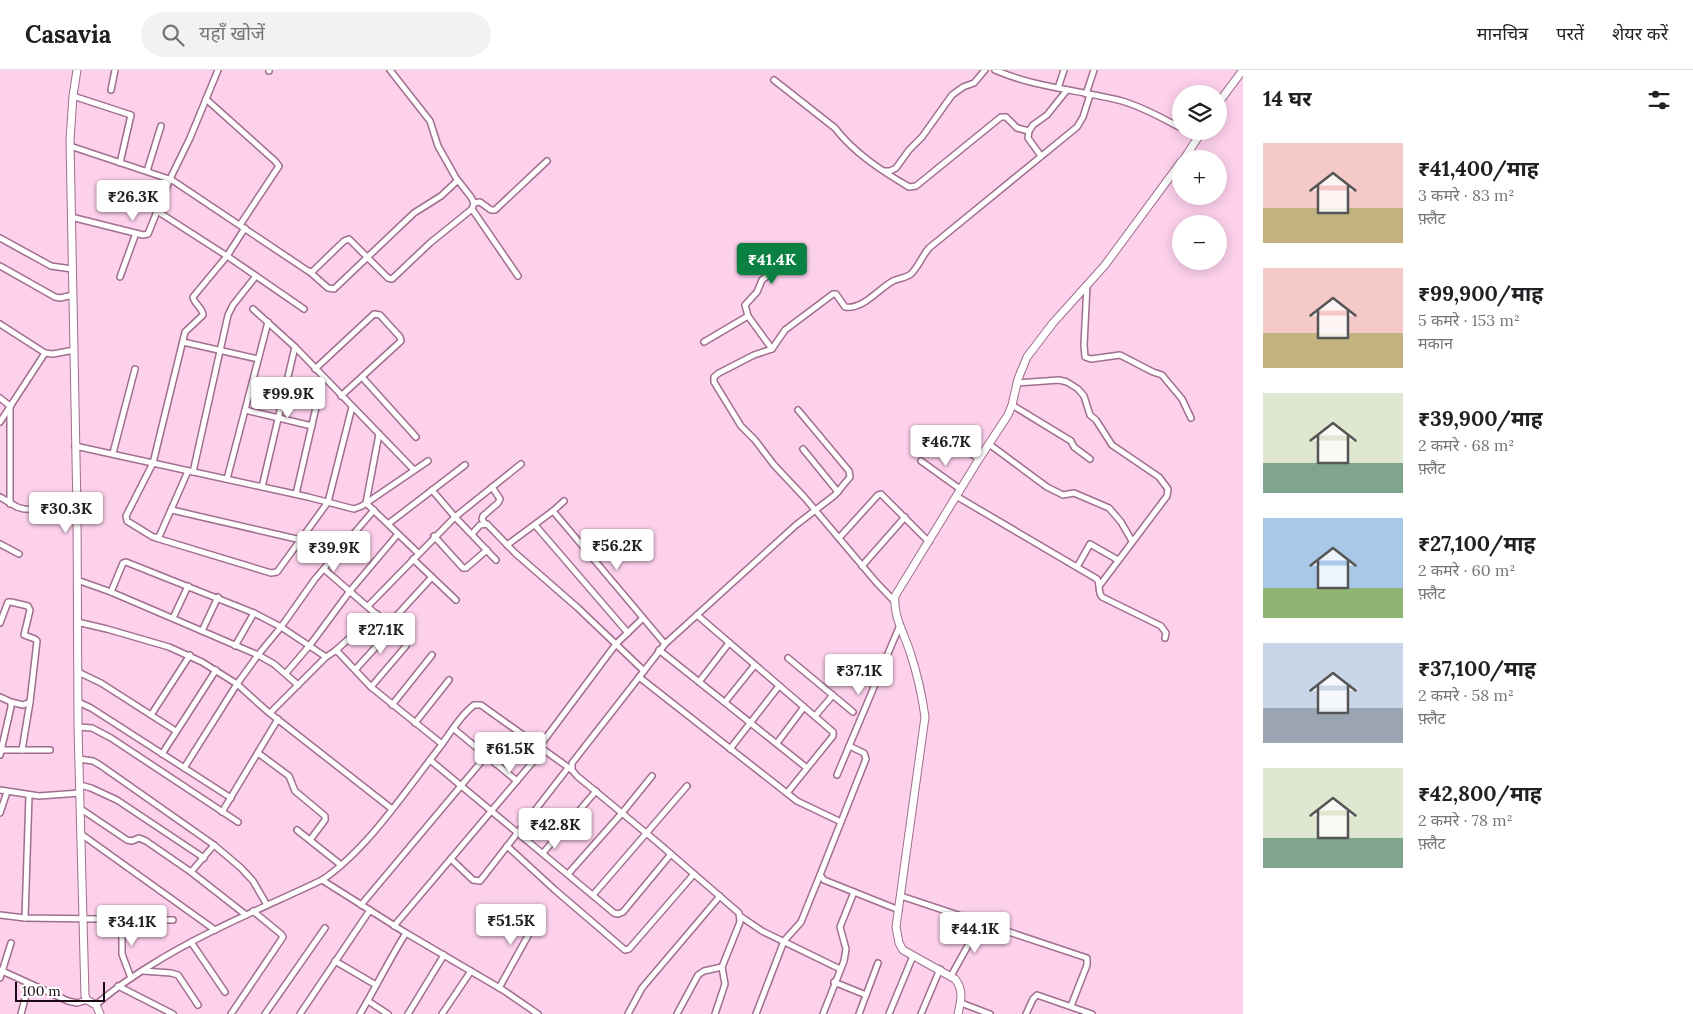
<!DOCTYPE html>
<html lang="hi">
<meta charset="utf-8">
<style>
body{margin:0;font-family:Lora,"Noto Sans Devanagari",serif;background:#f2f2f2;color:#202124;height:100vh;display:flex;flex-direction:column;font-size:19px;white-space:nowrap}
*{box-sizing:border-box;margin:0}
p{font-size:16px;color:#757577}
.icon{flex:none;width:28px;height:28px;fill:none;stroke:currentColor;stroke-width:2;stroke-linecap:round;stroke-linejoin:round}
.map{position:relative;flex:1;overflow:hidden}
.sheet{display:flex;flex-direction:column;background:#fff;width:450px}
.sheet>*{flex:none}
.controls{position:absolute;left:1172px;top:15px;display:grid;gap:10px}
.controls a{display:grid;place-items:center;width:55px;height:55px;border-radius:50%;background:#fff;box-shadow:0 2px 12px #0003;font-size:25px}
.scale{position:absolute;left:15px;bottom:12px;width:90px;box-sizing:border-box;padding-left:5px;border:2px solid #1b0815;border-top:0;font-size:14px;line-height:18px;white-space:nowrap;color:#1b0815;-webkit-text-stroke:4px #fff;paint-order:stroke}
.price{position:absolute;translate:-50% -42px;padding:0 11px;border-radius:5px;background:#fff;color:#222;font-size:16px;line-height:32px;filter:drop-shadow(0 1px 2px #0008)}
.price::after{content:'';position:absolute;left:50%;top:30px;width:15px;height:11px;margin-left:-8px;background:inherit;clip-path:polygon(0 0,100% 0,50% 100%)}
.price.on{background:#0b8043;color:#fff}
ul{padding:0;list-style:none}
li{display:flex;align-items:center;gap:15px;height:125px;padding:0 20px}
li span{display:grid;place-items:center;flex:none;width:140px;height:100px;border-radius:0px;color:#555}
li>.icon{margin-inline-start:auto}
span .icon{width:60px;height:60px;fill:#fffc;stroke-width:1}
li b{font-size:21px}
h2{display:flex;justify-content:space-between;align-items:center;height:60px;padding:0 20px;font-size:21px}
header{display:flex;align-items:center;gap:30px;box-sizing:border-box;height:70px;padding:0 25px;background:#fff;border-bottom:1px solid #e0e0e0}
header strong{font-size:24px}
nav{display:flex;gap:28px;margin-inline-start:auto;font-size:18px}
.search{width:350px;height:45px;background:#f2f2f2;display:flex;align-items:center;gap:12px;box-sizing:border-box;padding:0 18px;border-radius:28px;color:#757577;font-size:19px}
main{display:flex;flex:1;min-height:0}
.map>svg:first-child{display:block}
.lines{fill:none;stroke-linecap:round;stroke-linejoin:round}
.street-casing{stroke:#a06e8e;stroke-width:8}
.secondary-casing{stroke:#a06e8e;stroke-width:9}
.street{stroke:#fff;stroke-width:5}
.secondary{stroke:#fff;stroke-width:7}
</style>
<header>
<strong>Casavia</strong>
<div class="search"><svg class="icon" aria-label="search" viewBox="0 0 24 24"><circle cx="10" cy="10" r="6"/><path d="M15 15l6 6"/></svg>यहाँ खोजें</div>
<nav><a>मानचित्र</a><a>परतें</a><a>शेयर करें</a></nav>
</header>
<main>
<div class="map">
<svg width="1243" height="944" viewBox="0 0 1243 944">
<rect width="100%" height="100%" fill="#fdd0ec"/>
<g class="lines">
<defs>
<g id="street">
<polyline points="269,0 269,1"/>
<path d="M995 0C1036 18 1080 20 1122 31 1143 37 1162 48 1181 58"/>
<path d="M774 10 835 58C854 83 882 101 909 117L916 116 1001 47H1006L1017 58 1029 61"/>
<polyline points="1058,18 1064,0"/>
<polyline points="111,20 115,0"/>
<polyline points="1086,24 1094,0"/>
<polyline points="73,26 131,45 120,93"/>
<polyline points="206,29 275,91 279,96 240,155"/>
<polyline points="1188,61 1199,67"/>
<polyline points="70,76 172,110 308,201 312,202 344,171 349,169 388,208 392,209 430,173 472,139 474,133 471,127 456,108 438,76 430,51 390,0"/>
<polyline points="1041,86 1028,68 1029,61 1033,55 1047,45 1067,20"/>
<polyline points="147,101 161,56"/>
<polyline points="885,101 890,101 896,98 909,80 922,67 952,25 963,17 974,13 985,0"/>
<polyline points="474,133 480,132 491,140 495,140 547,91"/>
<polyline points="472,139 518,206"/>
<polyline points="157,141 227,186 304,239"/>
<polyline points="71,147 143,165 148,164 170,109 190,68 218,0"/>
<polyline points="0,168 51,196 72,199"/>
<polyline points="0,196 55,227 60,228 73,225"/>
<polyline points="310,202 328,218 334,219 414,143 441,126 457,111"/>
<polyline points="120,207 136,163"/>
<polyline points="1087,215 1084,275 1085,287 1091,289 1120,285 1153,302 1162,305 1182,329 1191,348"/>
<polyline points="253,239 295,277 414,400"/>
<polyline points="748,246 745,235 757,222 762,210 792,187"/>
<polyline points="0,254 45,283 0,352"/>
<polyline points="183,272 258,289"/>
<polyline points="704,272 748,246 772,279"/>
<polyline points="45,283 53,284 74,280"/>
<polyline points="315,299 374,244 380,245 400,267 401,271 341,326"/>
<polyline points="362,307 416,367"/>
<polyline points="1017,313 1059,310 1067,312 1078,319 1084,326 1090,345 1096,350 1112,375 1159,407 1168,419 1167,426 1100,515"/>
<polyline points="0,328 10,336 10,434"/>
<polyline points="1012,335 1071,371 1074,377 1090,389"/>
<polyline points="245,340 312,356"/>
<polyline points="937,362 979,389"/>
<polyline points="379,364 366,433 418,483"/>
<polyline points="989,374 1047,417 1063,425 1074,423 1109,438 1121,452 1132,471"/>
<polyline points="75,376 308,427 354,439 362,436 428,391"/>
<polyline points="803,379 838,422"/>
<polyline points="113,383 135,299"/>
<polyline points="921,391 960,419"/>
<path d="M188 401 159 467H153L127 451 126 446 153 393 185 262 203 245C203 238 194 234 193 227L227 186 245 158"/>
<polyline points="193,402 228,245 233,235 256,206"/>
<polyline points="227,409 268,252"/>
<polyline points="262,417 295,277"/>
<polyline points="432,420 455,447 521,394"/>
<polyline points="296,424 323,307"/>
<path d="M956 426 1097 509C1101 515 1097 521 1102 527L1161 556 1166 563 1165 568"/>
<polyline points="0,427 17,437 24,439 77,440"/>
<polyline points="172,440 301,470"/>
<polyline points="553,441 665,574"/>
<polyline points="388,454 465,395"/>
<polyline points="485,454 482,449 483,446 498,433 500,429 492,417"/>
<polyline points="535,455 628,563"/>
<polyline points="472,464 480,455 487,454 515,483 578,538 644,601"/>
<polyline points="434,466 463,498 466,498 487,480"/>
<polyline points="156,468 271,503 277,502 328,432 352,337"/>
<polyline points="839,468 878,425 881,424 929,472"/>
<polyline points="0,474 19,484"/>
<polyline points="507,475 553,441 564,431"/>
<polyline points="413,489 456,530"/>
<polyline points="862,496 905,447"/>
<polyline points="1077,497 1090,474 1118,490"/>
<polyline points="324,499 407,571 406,576 371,617"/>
<polyline points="77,510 111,522 258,585 274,594 298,615"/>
<polyline points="111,522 123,493 126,492 254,543 281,557 326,587 335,581 338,582 371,617 442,674"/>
<path d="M895 532 876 512 805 428 774 395 755 370 741 356 714 312V307L719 303 754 285 772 279 785 260 833 224H836L845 237C863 240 878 219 893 211 899 208 906 208 911 204 919 196 922 186 929 178L1077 57 1083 47 1090 25"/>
<polyline points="368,536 455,447 496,490"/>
<polyline points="697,545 833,662 833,666 787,723"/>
<polyline points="173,548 188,516"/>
<polyline points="77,552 107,559 169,577 202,592 237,614 267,641 392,739"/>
<polyline points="0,553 8,532 11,532 28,536 30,540 24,565 35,569 37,571 30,632 23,635 11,632"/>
<polyline points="389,554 432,507"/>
<polyline points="202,561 218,527"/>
<polyline points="235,576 254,543"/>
<polyline points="659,580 807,698"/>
<polyline points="335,581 377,544"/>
<polyline points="788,588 853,642"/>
<polyline points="355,600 393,558"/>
<polyline points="78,602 101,613 176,661"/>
<polyline points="286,603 310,575 350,521 398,464"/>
<polyline points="639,607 797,731 841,752"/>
<polyline points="699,612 729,573"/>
<polyline points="0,627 11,632 11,637 0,685"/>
<polyline points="78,632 91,638 231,728"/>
<polyline points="725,632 754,596"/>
<polyline points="392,635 432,585"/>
<polyline points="270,643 326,587"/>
<polyline points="151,645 190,585"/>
<polyline points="815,646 833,625"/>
<polyline points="415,653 449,610"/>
<polyline points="78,657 92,658 111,668 238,752"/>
<polyline points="454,659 517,711"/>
<polyline points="777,673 804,637"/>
<polyline points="849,676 864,683 866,689 820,805 824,810 899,840"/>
<polyline points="539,677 616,574 643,548"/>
<polyline points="730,679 779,616"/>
<polyline points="1,680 50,680"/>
<polyline points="22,680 30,632"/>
<polyline points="258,683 289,706 295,721 325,746 325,750 310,770"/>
<polyline points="162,684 216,600"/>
<polyline points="79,689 93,691 100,695 214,775 241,798 253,811 267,835"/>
<polyline points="430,690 614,843 618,844 623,842 671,784"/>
<polyline points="496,694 521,664"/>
<polyline points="184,698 237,614 258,585 281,557 315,509 374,440"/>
<polyline points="837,705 900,555"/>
<polyline points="80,715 91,718 117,730 204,788"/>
<polyline points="0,720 39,726 80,723"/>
<polyline points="81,739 127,770 132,771 139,768 146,771 191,802 246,845"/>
<polyline points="222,742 278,649"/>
<polyline points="0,743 7,722"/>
<polyline points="297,760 341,795"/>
<polyline points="81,764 215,860"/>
<polyline points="507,776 555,820 625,880 629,879 694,804"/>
<polyline points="543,783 596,721"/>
<polyline points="451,789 473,810 480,811 568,698"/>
<polyline points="191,802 214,775"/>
<polyline points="568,804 622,743 652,706"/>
<polyline points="322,810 406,863 503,920 538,944"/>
<polyline points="593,825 687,716"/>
<polyline points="901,826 1087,888 1087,895 1071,936"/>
<polyline points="361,835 486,686"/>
<polyline points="0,845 25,848 173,850"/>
<polyline points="740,846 762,861 840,899"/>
<polyline points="25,848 29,725"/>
<polyline points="122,850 122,884 131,908"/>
<polyline points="394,856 543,680"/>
<polyline points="191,872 225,922"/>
<polyline points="335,891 376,915"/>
<polyline points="0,900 68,931 77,933 87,930"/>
<polyline points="143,901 171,903 178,905 198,935"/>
<polyline points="951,906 981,852"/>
<polyline points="0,908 11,873"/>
<polyline points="834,912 866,925"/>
<polyline points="118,916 173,944"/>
<polyline points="499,918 540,844"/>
<polyline points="368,931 388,944"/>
<polyline points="961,933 990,944"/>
<path d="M96 935C112 920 129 909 148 897 203 862 263 838 322 810 368 779 406 720 440 677 450 663 460 646 474 635H481L572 700"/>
<polyline points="21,944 29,914"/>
<polyline points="231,944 283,867 281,864 253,841"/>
<polyline points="265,944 325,858"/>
<polyline points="300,944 370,840"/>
<path d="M360 944C376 917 389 890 406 863"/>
<polyline points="408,944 444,885"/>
<polyline points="442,944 471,901"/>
<polyline points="628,944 642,918 720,826"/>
<polyline points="677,944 698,905 704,901 722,897"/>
<polyline points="715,944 725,914 722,897 740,852 739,843 657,772 577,706 572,700 572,693 665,574 796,455 835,425 850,407 849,401 798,340"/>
<polyline points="756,944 784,871 801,852 820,805"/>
<polyline points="823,944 844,891 846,879 840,857 854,822"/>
<polyline points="859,944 878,893"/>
<polyline points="889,944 913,886"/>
<polyline points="921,944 940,899"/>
<polyline points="1026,944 1033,929 1037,925 1092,944"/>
</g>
<g id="secondary">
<polyline points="77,0 73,26 70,70 77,440 78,657 85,926 87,930 96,935 100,944"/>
<polyline points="1219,32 1243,0"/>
<polyline points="1184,89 1202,61"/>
<path d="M958 944C961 931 964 920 955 909L903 880 899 873 896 857 925 647C922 625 917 603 910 582 904 563 893 546 895 526L979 389 1008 345 1012 335 1018 309 1027 287 1053 253 1105 195 1181 92"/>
</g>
</defs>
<use href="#street" class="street-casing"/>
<use href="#secondary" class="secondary-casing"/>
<use href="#street" class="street"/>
<use href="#secondary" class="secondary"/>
</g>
</svg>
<div class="controls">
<a><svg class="icon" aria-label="layers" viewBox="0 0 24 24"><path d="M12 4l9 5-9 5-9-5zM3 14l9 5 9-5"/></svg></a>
<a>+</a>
<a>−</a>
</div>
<div class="scale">100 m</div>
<b class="price" style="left:133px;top:152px">₹26.3K</b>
<b class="price on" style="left:772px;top:215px">₹41.4K</b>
<b class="price" style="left:288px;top:349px">₹99.9K</b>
<b class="price" style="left:946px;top:397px">₹46.7K</b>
<b class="price" style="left:66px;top:464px">₹30.3K</b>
<b class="price" style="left:617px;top:501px">₹56.2K</b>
<b class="price" style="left:334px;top:503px">₹39.9K</b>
<b class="price" style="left:381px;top:585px">₹27.1K</b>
<b class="price" style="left:859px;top:626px">₹37.1K</b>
<b class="price" style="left:510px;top:704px">₹61.5K</b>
<b class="price" style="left:555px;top:780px">₹42.8K</b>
<b class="price" style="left:511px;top:876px">₹51.5K</b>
<b class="price" style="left:132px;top:877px">₹34.1K</b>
<b class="price" style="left:975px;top:884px">₹44.1K</b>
</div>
<section class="sheet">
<h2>14 घर<svg class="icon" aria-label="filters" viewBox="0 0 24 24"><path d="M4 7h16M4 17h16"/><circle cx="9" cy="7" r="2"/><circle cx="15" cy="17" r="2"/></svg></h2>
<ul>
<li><span style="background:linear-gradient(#f6c9c9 65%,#c2b280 0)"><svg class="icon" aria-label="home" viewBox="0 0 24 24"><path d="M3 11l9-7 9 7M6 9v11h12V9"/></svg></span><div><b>₹41,400/माह</b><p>3 कमरे · 83 m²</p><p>फ़्लैट</p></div></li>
<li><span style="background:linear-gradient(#f6c9c9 65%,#c2b280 0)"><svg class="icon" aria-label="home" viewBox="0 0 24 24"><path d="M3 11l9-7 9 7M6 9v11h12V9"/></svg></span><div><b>₹99,900/माह</b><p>5 कमरे · 153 m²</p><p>मकान</p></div></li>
<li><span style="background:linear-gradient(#dfe7d0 70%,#7fa58c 0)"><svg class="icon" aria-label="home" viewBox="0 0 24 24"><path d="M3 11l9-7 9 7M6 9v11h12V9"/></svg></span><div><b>₹39,900/माह</b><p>2 कमरे · 68 m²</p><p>फ़्लैट</p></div></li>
<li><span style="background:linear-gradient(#a9c7e8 70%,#8fb573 0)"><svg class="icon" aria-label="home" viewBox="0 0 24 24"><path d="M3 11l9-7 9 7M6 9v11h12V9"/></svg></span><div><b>₹27,100/माह</b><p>2 कमरे · 60 m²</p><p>फ़्लैट</p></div></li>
<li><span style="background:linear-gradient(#c9d6e8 65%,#9aa5b1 0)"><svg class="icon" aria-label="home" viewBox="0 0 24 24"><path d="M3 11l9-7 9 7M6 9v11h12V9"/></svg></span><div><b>₹37,100/माह</b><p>2 कमरे · 58 m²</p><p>फ़्लैट</p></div></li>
<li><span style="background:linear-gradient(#dfe7d0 70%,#7fa58c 0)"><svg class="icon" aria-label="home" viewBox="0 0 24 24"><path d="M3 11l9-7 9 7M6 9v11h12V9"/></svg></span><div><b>₹42,800/माह</b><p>2 कमरे · 78 m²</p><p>फ़्लैट</p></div></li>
</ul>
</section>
</main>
